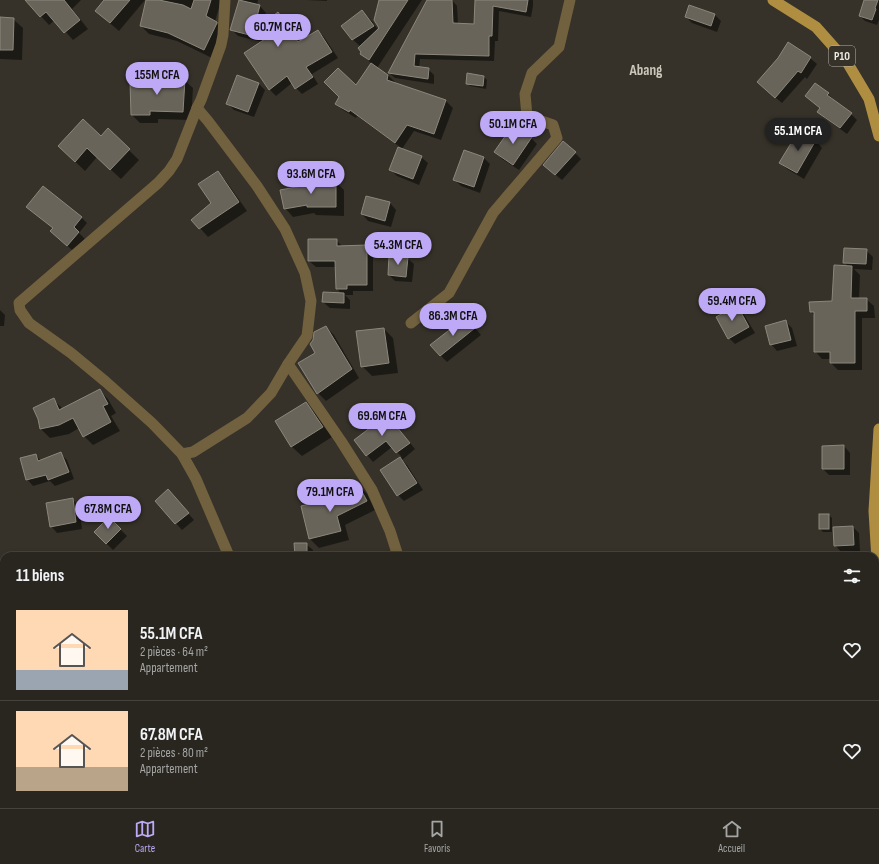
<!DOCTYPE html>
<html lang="fr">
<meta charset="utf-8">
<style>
body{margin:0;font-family:"Sofia Sans Condensed",sans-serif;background:#34322c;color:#f1f3f6;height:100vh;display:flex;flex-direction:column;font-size:15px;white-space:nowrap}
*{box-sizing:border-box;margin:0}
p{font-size:13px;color:#a5a5a4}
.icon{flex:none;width:22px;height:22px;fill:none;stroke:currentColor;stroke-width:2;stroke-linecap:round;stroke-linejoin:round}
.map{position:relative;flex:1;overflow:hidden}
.details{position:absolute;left:0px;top:552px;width:879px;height:256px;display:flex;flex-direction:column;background:#28261f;border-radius:12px 12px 0 0;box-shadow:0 2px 6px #0003,0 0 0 1px #44433d}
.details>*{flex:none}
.price{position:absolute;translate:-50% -34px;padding:0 9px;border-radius:14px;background:#bda9f5;color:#111;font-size:13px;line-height:26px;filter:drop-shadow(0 1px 2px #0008)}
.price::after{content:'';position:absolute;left:50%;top:24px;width:12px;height:9px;margin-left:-6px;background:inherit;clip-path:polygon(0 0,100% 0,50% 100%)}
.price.selected{background:#222;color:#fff}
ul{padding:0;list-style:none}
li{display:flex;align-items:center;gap:12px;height:100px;padding:0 16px}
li+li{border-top:1px solid #44433d}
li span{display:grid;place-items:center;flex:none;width:112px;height:80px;border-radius:0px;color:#555}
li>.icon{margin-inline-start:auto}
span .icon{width:48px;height:48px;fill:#fffc;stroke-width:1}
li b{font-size:17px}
h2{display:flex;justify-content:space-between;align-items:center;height:48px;padding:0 16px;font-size:17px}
.menu{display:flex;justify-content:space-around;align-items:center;height:56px;border-top:1px solid #44433d;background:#28261f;font-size:11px;color:#a5a5a4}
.menu a{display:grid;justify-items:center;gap:2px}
.menu .selected{color:#bda9f5}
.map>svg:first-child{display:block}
.water{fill:#836518;stroke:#a38d55}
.shadow{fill:#0007}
.building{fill:#69645a;stroke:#8c877c}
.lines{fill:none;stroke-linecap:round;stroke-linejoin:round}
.minor{stroke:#71613e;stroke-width:11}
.primary{stroke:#af8e41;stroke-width:11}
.labels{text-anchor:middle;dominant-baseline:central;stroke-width:3;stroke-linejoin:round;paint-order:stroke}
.shield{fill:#363229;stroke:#b6b3ac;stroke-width:1}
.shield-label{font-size:12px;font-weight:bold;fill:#edeae4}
.quarter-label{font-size:15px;font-weight:bold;fill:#cbc6ba;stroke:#363229}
</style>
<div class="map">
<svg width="879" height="808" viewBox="0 0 879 808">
<rect width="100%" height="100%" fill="#363229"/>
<polygon class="water" points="546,804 669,804 667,808 542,808"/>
<g class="shadow">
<polygon points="26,0 81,0 72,9 88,29 73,40 55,20 49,25"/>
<polygon points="106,0 145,0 119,31 105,19"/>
<polygon points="147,0 221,0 215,22 225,31 212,58 177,41 149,34 141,26"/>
<polygon points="240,0 258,0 257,5 260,6 266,13 263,26 278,13 284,20 299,42 318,31 324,37 338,58 312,74 318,84 302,94 296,88 292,83 276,96 270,90 245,53 262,42 238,36 232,30"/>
<polygon points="306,0 327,0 327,1"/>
<polygon points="380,0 422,0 377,68 388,75 395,82 395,84 446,101 453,108 441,140 414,131 402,149 421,157 428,163 419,185 397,176 390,169 400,147 357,116 356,118 343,110 336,104 356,87 372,64 361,54 362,52 361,47 352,39 362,11 372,21 378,30 381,28"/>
<polygon points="428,0 452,0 457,6 458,24 475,25 476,0 533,0 533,6 531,17 499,11 498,41 495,41 494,61 420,59 419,68 428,69 434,75 434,84 395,78 389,73"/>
<polygon points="862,0 879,0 879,20 877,25 865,21 860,16 865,1"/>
<polygon points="715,15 721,21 717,32 692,23 686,17"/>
<polygon points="0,18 13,19 23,28 22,60 0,59"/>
<polygon points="810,58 817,64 807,79 805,77 782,103 764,88"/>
<polygon points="484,77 487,80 486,89 470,86 467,83"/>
<polygon points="184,80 193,88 191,120 158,119 158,123 140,123 132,115"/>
<polygon points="258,83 265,90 254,117 234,110 227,103"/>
<polygon points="828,94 834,100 833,101 851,114 857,120 847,134 825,118 819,112 821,109 806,96"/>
<polygon points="108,130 139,160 121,179 97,157 85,171 59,146 101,137"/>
<polygon points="799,132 816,141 822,148 804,179 787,169 780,163"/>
<polygon points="531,138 537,144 519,170 502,159 496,152"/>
<polygon points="465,151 484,158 490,164 480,193 461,186 455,180"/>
<polygon points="575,153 581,159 562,180 551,171"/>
<polygon points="218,173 226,181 247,211 208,237 200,228 212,203"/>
<polygon points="335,181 344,190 344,216 316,215 314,213 293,217 285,208"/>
<polygon points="390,203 396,210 391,227 368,221 362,214"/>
<polygon points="81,217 87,223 79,233 85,239 73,251 58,237"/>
<polygon points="336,240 343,247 367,246 373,253 373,291 353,291 353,295 345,295 350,300 350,309 330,308 323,302 342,294 337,289 337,267 316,267 309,261"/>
<polygon points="866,250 873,257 872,270 854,269 860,275 859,299 866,299 874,306 875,318 862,318 862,370 838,370 831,363 831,359 822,359 815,351 815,316 811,312 833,302 849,267 844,262"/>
<polygon points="407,258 414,264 412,282 395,281 389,275"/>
<polygon points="737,306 743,313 755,333 735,344 729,338"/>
<polygon points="0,310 5,315 4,326 0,326"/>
<polygon points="785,321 792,328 797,346 777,351 771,344"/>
<polygon points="472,324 481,335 447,362 441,356"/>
<polygon points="326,327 334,335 359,378 326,401 318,393 316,353"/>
<polygon points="384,329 393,338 398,373 372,376 362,366"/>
<polygon points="99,390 108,399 116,413 111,416 120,431 93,445 84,436 79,428 69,434 50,438 41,429 54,400 63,409"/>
<polygon points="305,403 315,413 332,437 302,456 292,447 276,422"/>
<polygon points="387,416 393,422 415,449 402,460 407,465 423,490 404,501 398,495 382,470 402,457 392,447 373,462 367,455"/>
<polygon points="844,446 850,453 850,475 829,475 823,469"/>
<polygon points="60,453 67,460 74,479 55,486 50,481 33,486 27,479 36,455 41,461"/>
<polygon points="358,485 367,494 375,510 345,525 349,540 319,548 310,539 302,507 325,505 347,496"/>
<polygon points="174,497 194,520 182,530 156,501"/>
<polygon points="72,499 79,506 82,529 57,533 51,526"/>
<polygon points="820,515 829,515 832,518 832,532 823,532 820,529"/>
<polygon points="109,518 127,536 113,550 95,532"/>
<polygon points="853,527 859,533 860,551 841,552 835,545"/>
<polygon points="306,544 313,550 313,556 296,556"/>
<polygon points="875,683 879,697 877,698 876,702 875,702"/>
<polygon points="879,712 879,720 876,714"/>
<polygon points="879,754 879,778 875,775 875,759"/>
<polygon points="294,804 307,804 300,808 298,808"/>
<polygon points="367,804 380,804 381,807 383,805 386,808 369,808"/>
</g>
<g class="building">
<polygon points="25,0 64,0 80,20 64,33 46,12 40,17"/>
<polygon points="104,0 130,0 110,23 95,11"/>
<polygon points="146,0 159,0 183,5 191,9 194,0 211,0 206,16 217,22 217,23 204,50 168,33 140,26"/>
<polygon points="239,0 260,5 253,32 278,12 298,42 318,30 332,52 306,67 313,77 295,89 287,76 269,90 244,53 265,39 230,30"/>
<polygon points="379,0 408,0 369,60 360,54 361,52 358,48 379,28 374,20"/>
<polygon points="427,0 452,0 453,23 474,24 475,0 528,0 526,12 493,6 492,36 489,36 489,56 415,54 414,66 429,68 428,79 388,73"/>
<polygon points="864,0 878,0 875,8 876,9 872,20 859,16"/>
<polygon points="689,5 715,14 711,26 685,17"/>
<polygon points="362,10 374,26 352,40 341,26"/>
<polygon points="0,17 14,18 13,50 0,50"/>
<polygon points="788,42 811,57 801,73 798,71 775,98 757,82 778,58"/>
<polygon points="371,63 388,75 387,80 446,100 434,134 407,125 395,143 350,110 349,112 335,104 339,97 324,82 338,68 356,85"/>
<polygon points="467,73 484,76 483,86 466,84"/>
<polygon points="237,75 259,83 248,112 226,104"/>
<polygon points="156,78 185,79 183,112 150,111 150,115 131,115 130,82 156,81"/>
<polygon points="815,83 829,93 827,95 852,113 840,128 817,112 820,108 805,96"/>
<polygon points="83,119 101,136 108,128 130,149 110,170 87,148 75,162 58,146"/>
<polygon points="513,125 532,137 513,165 494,152"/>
<polygon points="799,130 816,140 797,173 779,163"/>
<polygon points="563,141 576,152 555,175 543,165"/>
<polygon points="398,147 422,156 413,179 389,170"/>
<polygon points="464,150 484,157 474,187 453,180"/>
<polygon points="218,171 239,202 199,229 191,220 211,203 198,184"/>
<polygon points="307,180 336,180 336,207 307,207 307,205 284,209 280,190 307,185"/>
<polygon points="43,186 82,217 74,227 79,232 67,246 50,231 53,228 26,207"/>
<polygon points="366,196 390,202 385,221 361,214"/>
<polygon points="308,239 337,239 337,246 367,245 367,285 347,285 347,289 336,289 335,261 308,261"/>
<polygon points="844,248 867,249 866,264 843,263"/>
<polygon points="389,256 408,257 406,277 388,275"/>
<polygon points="834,265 852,266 851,298 867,298 867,311 855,311 855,363 830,363 830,352 814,352 814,312 810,312 809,302 832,301"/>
<polygon points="323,292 344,293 344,303 322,302"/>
<polygon points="737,305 749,327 728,339 716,317"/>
<polygon points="466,317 475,328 440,356 430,345"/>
<polygon points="786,320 791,340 770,345 765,326"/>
<polygon points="326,326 352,369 317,394 298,363 315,353 310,344 313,340 314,332"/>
<polygon points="384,328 389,363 361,367 356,331"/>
<polygon points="100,389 108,404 103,406 111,422 83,437 73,418 59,425 40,429 38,419 33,408 54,398 59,410"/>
<polygon points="306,402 323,427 291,447 275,421"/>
<polygon points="387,415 410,443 396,453 386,441 366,456 354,440"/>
<polygon points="844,445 844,469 822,469 822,446"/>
<polygon points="61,452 69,472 48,480 46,475 26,480 20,458 36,454 38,461"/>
<polygon points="400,457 417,483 397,496 380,470"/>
<polygon points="358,484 367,501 337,516 341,531 309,539 301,506 322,501 325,505 336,498 346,495 344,492"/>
<polygon points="168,489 189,513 175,524 155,501"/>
<polygon points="73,498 76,522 50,527 46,503"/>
<rect x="819" y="514" width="10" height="15"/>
<polygon points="109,517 121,529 106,544 94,532"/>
<polygon points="853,526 854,545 834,546 833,527"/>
<polygon points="294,543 307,543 307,556 295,556"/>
</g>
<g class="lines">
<g class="minor">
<polyline points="225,0 223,35 221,45 201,100 197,108 177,159 169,171 158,183 19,303 20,310 29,323 71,353 106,382 152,423 182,454 196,479 229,556"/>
<polyline points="411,323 449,293 493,213 557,138 553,125 527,116 525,94 532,73 559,47 570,0"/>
<polyline points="288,364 341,441 372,490 390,531 398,556"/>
<polyline points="182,454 193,452 247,418 271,393 288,364 307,336 311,301 305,273 285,229 257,186 208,121 197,108"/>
<polyline points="875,693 879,691"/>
<polyline points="780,804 783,808"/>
<polyline points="210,808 215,804"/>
<polyline points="444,808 450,804"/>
</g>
<g class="primary">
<polyline points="773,0 816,27 847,62 869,99 879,136"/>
<polyline points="879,429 874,511 879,593"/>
</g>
</g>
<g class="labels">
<rect class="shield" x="829" y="46" width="26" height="20" rx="3"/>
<g class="shield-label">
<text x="842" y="56">P10</text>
</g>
<g class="quarter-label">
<text x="646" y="70">Abang</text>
</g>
</g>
</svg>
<b class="price" style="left:278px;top:48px">60.7M CFA</b>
<b class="price" style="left:157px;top:96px">155M CFA</b>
<b class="price" style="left:513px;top:145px">50.1M CFA</b>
<b class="price selected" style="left:798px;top:152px">55.1M CFA</b>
<b class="price" style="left:311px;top:195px">93.6M CFA</b>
<b class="price" style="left:398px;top:266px">54.3M CFA</b>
<b class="price" style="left:732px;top:322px">59.4M CFA</b>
<b class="price" style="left:453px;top:337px">86.3M CFA</b>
<b class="price" style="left:382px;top:437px">69.6M CFA</b>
<b class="price" style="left:330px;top:513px">79.1M CFA</b>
<b class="price" style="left:108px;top:530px">67.8M CFA</b>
<section class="details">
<h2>11 biens<svg class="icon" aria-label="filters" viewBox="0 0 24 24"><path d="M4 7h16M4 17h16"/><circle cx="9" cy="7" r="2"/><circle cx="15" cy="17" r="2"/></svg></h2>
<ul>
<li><span style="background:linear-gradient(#ffd9b3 75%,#9aa5b1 0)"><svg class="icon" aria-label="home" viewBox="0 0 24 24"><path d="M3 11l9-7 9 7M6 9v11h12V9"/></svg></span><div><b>55.1M CFA</b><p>2 pièces · 64 m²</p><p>Appartement</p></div><svg class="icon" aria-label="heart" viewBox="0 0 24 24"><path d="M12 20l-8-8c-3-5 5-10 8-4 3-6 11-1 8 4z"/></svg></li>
<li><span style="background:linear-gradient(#ffd9b3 70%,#b9a48a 0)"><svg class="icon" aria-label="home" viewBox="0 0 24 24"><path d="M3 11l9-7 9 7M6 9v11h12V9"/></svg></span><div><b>67.8M CFA</b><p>2 pièces · 80 m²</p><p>Appartement</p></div><svg class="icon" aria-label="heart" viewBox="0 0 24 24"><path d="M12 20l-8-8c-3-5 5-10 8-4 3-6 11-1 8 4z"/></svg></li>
</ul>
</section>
</div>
<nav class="menu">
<a class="selected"><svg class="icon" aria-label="map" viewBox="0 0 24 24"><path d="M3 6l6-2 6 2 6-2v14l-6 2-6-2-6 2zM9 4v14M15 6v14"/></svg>Carte</a>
<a><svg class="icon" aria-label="saved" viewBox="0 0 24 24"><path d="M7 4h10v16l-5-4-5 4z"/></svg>Favoris</a>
<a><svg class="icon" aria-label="home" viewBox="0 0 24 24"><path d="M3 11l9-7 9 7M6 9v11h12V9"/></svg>Accueil</a>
</nav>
